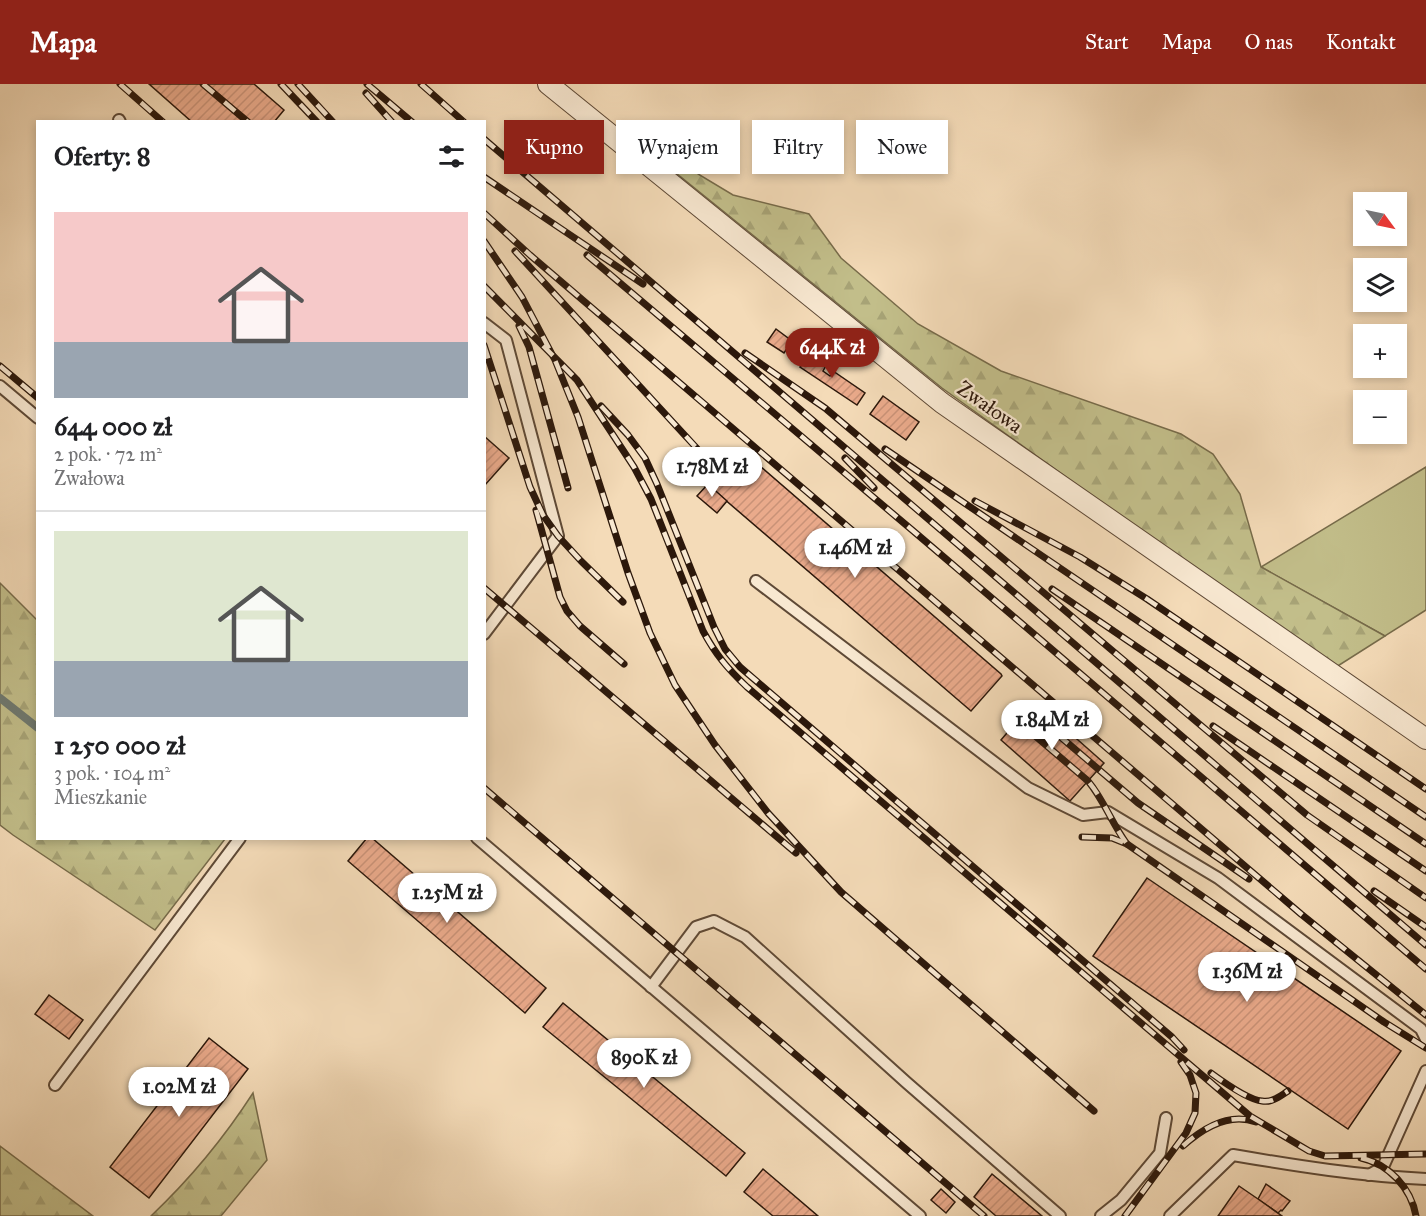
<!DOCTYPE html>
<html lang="pl">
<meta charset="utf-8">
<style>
body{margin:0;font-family:"IM FELL Great Primer",serif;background:#f2f2f2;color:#202124;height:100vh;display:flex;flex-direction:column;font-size:22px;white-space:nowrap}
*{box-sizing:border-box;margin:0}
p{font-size:20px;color:#757577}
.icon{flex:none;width:33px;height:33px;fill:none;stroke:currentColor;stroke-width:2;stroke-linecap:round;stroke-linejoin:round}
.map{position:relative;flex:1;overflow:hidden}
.sheet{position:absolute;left:36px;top:36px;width:450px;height:720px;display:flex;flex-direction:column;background:#fff;border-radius:0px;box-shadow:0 3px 9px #0003}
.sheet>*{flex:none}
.top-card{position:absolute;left:504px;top:36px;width:570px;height:54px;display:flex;gap:12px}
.needle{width:39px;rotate:123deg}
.fabs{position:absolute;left:1353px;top:108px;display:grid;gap:12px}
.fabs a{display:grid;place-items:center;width:54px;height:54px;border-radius:0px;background:#fff;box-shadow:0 3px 9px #0003;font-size:30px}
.price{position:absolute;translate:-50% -51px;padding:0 14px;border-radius:21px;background:#fff;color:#222;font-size:20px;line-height:39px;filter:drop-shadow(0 2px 3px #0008)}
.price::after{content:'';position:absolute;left:50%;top:36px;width:18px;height:14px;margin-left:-9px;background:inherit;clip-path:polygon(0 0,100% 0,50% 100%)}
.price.on{background:#8f2418;color:#fff}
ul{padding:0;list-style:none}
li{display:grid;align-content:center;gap:12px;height:318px;padding:0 18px}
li+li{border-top:2px solid #e0e0e0}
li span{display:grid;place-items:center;height:186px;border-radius:0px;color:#555}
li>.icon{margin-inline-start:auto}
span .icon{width:108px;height:108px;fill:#fffc;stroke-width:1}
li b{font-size:26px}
h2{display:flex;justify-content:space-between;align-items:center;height:72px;padding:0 18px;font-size:26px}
.tag{padding:0 21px;border-radius:0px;background:#fff;box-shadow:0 3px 9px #0003;font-size:21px;line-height:54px}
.tag.on{background:#8f2418;color:#fff}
header{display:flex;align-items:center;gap:36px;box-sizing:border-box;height:84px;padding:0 30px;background:#8f2418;color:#fff}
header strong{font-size:28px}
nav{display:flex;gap:33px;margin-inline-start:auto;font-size:21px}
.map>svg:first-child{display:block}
.grass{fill:#c2be8a;stroke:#776b4a;stroke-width:1.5}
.forest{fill:url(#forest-firs);stroke:#776b4a;stroke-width:1.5}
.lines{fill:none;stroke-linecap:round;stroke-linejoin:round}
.stream{stroke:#6f7970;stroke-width:8}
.building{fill:url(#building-hatch);stroke:#2c180b;stroke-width:1.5}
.lane-casing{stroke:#5e4936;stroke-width:14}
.street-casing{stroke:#5e4936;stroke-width:22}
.lane{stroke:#f8e8d1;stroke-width:10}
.street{stroke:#f8e8d1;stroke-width:20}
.rail-casing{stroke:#2c180b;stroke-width:7}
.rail{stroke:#f8e8d1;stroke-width:4.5;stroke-dasharray:14;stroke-linecap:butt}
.labels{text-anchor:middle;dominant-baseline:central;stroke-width:4.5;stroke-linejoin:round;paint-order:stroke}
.street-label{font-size:21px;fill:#2c180b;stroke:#f8e8d1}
</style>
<header>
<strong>Mapa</strong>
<nav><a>Start</a><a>Mapa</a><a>O nas</a><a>Kontakt</a></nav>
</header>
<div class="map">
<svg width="1426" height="1132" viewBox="0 0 1426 1132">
<defs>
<pattern id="forest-firs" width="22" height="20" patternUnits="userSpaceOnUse" patternTransform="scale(1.5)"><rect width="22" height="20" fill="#c2be8a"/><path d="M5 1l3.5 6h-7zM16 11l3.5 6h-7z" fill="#a7a376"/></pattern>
<pattern id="building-hatch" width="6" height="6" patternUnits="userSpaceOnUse" patternTransform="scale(1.5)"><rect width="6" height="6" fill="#eaaa8b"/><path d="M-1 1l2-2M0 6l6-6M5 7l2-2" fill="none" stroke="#c99277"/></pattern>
</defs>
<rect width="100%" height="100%" fill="#f4dbb8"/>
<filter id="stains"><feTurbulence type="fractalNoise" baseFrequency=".00333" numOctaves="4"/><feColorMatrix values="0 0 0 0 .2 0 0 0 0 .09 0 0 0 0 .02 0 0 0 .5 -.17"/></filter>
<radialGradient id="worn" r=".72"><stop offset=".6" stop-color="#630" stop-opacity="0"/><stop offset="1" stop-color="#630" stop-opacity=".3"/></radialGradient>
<polygon class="grass" points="1426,383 1426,526 1385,552 1261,483"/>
<g class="forest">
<polygon points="652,41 678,45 698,90 733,111 809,130 841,174 918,240 1001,287 1181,350 1213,370 1240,410 1261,483 1385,552 1333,585 942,304 624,47"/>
<polygon points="0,499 37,536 38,754 225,755 155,846 13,751 0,741"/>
<path d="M253 1009 267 1076 221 1132H151C190 1095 224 1054 253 1009Z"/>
<polygon points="0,1062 93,1132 0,1132"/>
</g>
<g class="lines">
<polyline class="stream" points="0,614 38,644"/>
</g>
<g class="building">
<polygon points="149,0 254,0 284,26 274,38 192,38"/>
<polygon points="776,245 792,257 784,269 767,258"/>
<polygon points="811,268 827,280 823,287 830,292 833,287 865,309 857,321 800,283"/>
<polygon points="883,312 919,338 906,356 870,330"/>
<polygon points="484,352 509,374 484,402"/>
<polygon points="739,364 1001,590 1002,592 971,627 709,402 709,399"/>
<polygon points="708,400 727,417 717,429 697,412"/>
<polygon points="1034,617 1104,679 1070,717 1001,656"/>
<polygon points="367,754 372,754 546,904 525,929 348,777"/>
<polygon points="1147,794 1401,967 1348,1045 1093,872"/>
<polygon points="49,911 83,936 69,955 35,930"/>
<polygon points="563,919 745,1069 726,1092 543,943"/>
<polygon points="209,954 248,985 149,1114 110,1083"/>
<polygon points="763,1085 818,1132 773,1132 744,1108"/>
<polygon points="992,1090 1042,1132 996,1132 974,1113"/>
<polygon points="1266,1100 1290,1117 1282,1127 1281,1126 1278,1129 1258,1115"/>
<polygon points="1239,1102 1258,1115 1282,1132 1218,1132"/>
<polygon points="941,1105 955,1118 946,1129 931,1116"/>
</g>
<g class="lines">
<defs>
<g id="lane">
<polyline points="119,36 120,38"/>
<polyline points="484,239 506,256 558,452 484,550"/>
<polyline points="0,302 38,334"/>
<polyline points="756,497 1028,704 1083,731 1108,728 1218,794 1421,945 1426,955"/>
<polyline points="477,754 920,1132"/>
<polyline points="651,903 696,843 714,837 745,853 907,999 1060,1132"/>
<polyline points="55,1001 240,754"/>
<polyline points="1369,1091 1383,1083 1426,987"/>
<polyline points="1101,1132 1121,1116 1160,1069 1166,1034"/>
<path d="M1170 1132 1233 1071C1297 1082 1361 1092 1426 1095"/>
</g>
<polyline id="street" points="548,0 942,319 1426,655"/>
</defs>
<use href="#lane" class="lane-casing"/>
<use href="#street" class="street-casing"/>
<use href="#lane" class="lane"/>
<use href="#street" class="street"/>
<defs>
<g id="rail">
<polyline points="120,0 163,38"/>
<polyline points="203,0 248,38"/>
<polyline points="281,0 317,38"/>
<polyline points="298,0 333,38"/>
<polyline points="367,0 412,38"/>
<polyline points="421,0 464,38"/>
<polyline points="366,9 392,38"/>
<polyline points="484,55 1426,861"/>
<polyline points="484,93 643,200"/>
<polyline points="484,129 530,171 1301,830 1426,931"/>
<polyline points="484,157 522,213 555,276 578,333 628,489 650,549 675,601 715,661 768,729 841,808 1094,1027"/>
<polyline points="515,167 703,371"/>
<polyline points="587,171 918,451 1426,885"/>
<path d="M484 202 577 296 634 383 651 415 703 547C716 571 727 584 747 603L1250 1032 1309 1067 1325 1072 1426 1070"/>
<polyline points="519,242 529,263 568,404"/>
<polyline points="484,261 530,403 543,431 558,452 581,477 623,518"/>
<polyline points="745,269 825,324 1307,731 1426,814"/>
<polyline points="0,282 38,314"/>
<polyline points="601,322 628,351 645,374 657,400 714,543 725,565 740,583 1172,953 1184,966"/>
<polyline points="885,365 1426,733"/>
<polyline points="845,374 874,404"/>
<polyline points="975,417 1080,473 1147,515 1426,705"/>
<polyline points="536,426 560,513 567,527 580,542 624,580"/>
<polyline points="484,504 796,769"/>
<polyline points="1052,505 1426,760"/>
<polyline points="1036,632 1138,719 1249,795"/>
<polyline points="1213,642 1426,787"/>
<path d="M1026 644 1088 697C1104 716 1112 740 1127 760"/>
<polyline points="484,704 984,1132"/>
<polyline points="1082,753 1112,754 1127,760 1384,938 1426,964"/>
<polyline points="1374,807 1426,843"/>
<path d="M1211 989C1222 997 1248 1016 1262 1017 1272 1019 1280 1012 1288 1007"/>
<path d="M1183 1062C1203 1044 1229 1028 1256 1038"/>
<path d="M1361 1074C1389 1080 1411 1104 1416 1132"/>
<polyline points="1125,1132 1186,1049 1195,1029 1196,1009 1190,991 1181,978"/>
</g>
</defs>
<use href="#rail" class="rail-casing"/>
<use href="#rail" class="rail"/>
</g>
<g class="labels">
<g class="street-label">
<text transform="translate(990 323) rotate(35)">Zwałowa</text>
</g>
</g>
<rect width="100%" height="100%" filter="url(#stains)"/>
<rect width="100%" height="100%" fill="url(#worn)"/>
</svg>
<div class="fabs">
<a><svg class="needle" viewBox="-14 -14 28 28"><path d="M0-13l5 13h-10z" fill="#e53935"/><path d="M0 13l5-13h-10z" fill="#757577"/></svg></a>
<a><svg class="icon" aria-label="layers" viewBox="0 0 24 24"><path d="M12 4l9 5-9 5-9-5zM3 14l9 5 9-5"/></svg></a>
<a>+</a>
<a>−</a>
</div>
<b class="price on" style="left:832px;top:295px">644K zł</b>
<b class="price" style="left:712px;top:414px">1.78M zł</b>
<b class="price" style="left:855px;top:495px">1.46M zł</b>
<b class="price" style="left:1052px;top:667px">1.84M zł</b>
<b class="price" style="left:447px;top:840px">1.25M zł</b>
<b class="price" style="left:1247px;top:919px">1.36M zł</b>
<b class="price" style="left:644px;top:1005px">890K zł</b>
<b class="price" style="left:179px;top:1034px">1.02M zł</b>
<div class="top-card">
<a class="tag on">Kupno</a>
<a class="tag">Wynajem</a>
<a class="tag">Filtry</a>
<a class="tag">Nowe</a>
</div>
<section class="sheet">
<h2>Oferty: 8<svg class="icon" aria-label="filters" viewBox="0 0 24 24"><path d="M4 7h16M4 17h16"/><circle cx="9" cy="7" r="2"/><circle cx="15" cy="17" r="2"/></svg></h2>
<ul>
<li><span style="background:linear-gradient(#f6c9c9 70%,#9aa5b1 0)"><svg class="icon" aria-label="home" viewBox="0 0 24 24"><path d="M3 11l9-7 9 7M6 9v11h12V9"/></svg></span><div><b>644 000 zł</b><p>2 pok. · 72 m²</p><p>Zwałowa</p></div></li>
<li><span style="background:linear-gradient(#dfe7d0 70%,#9aa5b1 0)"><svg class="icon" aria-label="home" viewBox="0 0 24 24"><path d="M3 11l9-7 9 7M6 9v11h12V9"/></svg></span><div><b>1 250 000 zł</b><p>3 pok. · 104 m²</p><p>Mieszkanie</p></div></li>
</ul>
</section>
</div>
